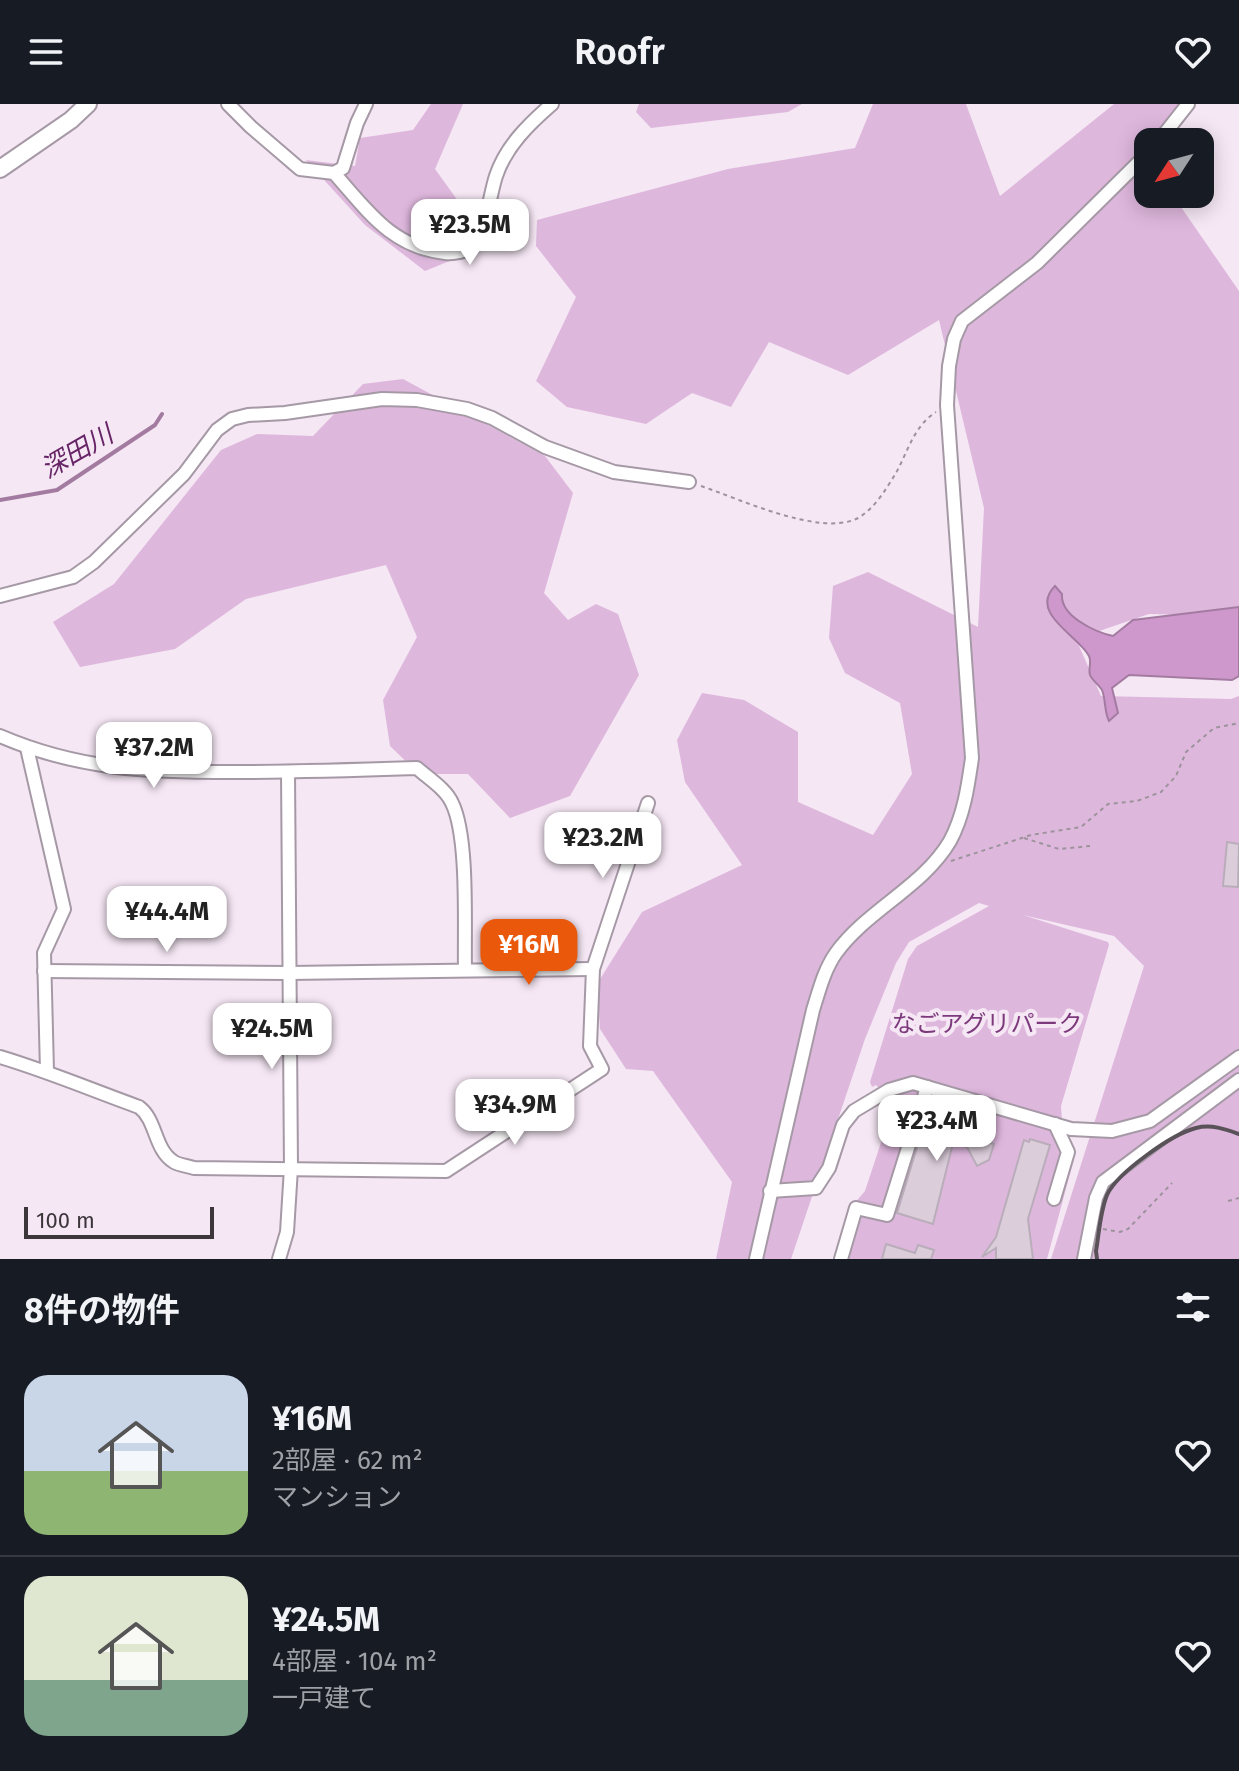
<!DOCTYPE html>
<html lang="ja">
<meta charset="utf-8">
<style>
body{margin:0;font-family:"Fira Sans","Noto Sans JP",sans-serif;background:#242831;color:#f1f3f6;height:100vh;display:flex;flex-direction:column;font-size:30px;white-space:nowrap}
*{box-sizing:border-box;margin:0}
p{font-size:26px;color:#9ea1a6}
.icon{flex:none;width:44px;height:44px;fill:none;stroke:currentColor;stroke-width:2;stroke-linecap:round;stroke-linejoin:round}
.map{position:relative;height:1155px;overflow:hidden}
.details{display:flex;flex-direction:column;background:#171b24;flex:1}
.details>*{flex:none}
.needle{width:52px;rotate:234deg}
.fabs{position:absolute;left:1134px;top:24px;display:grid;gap:16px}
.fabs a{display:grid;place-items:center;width:80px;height:80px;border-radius:16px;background:#171b24;box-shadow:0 4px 20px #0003;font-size:40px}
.scale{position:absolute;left:24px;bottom:20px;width:190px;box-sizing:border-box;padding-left:8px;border:4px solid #3c363b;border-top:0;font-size:22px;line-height:28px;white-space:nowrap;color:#3c363b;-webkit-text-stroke:6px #f5e7f4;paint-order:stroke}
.price{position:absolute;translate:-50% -68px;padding:0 18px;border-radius:16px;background:#fff;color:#222;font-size:26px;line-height:52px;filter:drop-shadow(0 2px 4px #0008)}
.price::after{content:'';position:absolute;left:50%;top:48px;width:24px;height:18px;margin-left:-12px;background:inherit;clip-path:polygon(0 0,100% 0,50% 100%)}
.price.active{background:#ea580c;color:#fff}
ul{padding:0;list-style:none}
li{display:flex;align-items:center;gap:24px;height:200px;padding:0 24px}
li+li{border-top:2px solid #363941}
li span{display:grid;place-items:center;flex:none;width:224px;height:160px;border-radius:24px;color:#555}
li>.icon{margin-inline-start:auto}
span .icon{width:96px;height:96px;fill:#fffc;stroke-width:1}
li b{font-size:34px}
h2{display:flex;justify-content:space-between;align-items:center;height:96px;padding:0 24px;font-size:34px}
header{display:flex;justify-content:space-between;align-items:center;height:104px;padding:0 24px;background:#171b24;font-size:36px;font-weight:600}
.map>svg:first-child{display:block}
.green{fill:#deb7dd}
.water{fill:#cf98cd;stroke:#a37ba1;stroke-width:2}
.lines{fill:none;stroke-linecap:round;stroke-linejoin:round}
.stream{stroke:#a37ba1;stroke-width:4}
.building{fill:#dbcdda;stroke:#baadba;stroke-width:2}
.minor-casing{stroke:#a699a6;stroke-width:16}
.major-casing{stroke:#a699a6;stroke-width:20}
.path{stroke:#9d939c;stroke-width:2;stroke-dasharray:4 4;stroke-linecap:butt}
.minor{stroke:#fff;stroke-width:12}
.major{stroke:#fff;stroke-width:16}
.rail{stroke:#595258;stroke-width:4}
.labels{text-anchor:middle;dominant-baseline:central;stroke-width:8;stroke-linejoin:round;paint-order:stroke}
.park-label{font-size:24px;fill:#7c3a7c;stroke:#f5e7f4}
.water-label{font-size:26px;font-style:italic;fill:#672567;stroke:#f5e7f4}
</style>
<header><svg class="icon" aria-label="menu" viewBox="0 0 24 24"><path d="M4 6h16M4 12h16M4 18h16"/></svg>Roofr<svg class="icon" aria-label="heart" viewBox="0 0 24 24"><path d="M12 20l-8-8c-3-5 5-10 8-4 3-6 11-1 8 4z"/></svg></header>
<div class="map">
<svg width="1239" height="1155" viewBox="0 0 1239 1155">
<rect width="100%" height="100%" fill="#f5e7f4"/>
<g class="green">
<polygon points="431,0 463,0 435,65 466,108 452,156 425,167 365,121 306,56 355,62 360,34 413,26"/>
<polygon points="639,0 802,0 788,8 651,24 636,8"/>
<polygon points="873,0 966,0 1000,92 1114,0 1178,0 1185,12 1168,38 1148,38 1148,90 1172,90 1239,187 1239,512 1149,510 1076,535 1101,592 1231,595 1239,592 1239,1155 1051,1155 1144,862 1114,832 1023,811 1108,838 1109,841 1061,1002 1063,1031 1074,1055 1047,1155 837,1155 853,1101 865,1087 896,993 889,995 876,981 872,983 870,978 908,855 917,842 989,802 979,799 909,838 896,859 865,935 791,1155 716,1155 732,1078 653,967 626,965 600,925 597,880 642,808 742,761 685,678 677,636 702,589 744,596 798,628 798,698 873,731 912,670 900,599 845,569 829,534 833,482 868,468 978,523 984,404 939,216 848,271 769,238 731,303 692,289 646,320 567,303 536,277 576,193 536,142 537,116 728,65 855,44"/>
<polygon points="403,275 545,352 573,389 544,489 568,516 596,500 618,510 639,571 570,692 510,714 468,670 419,670 390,642 383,596 417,533 386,461 246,495 175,545 80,563 53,518 114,480 221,346 257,330 313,332 363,280"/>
</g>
<path class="water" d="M1055 482 1062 490C1060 512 1095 528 1113 532L1133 516 1239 503V572L1232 576 1129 571 1112 584 1118 609 1109 617C1104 607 1106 596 1102 586 1099 581 1092 576 1090 571 1088 564 1092 558 1089 552 1079 532 1028 509 1055 482Z"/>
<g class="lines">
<polyline class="stream" points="0,396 57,386 155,321 162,310"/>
</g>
<g class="building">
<polygon points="1227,738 1239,740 1238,783 1223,782"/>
<polygon points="935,998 964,1006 957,1030 994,1040 989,1056 977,1062 967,1043 953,1039 933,1120 897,1109 918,1040 922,1041"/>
<polygon points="1030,1035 1050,1041 1028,1115 1033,1155 996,1155 996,1144 982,1153 996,1133 1024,1036 1029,1038"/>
<polygon points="886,1140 915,1149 918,1141 934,1146 931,1155 882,1155"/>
</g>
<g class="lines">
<defs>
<g id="minor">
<path d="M228 0 251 23 300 65 334 69C367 106 391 143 445 149 453 150 467 148 473 141 486 127 490 90 496 72 506 42 529 20 552 0"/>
<polyline points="1158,38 1188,0"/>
<polyline points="334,69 343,64 357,19 366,0"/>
<polyline points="0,492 73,473 94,458 184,370 217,326 232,315 248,311 285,309 382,295 417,296 467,305 492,314 545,343 614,368 689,378"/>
<path d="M0 632C79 666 149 668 233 668 295 668 356 666 417 664 428 674 446 685 452 699 469 733 464 825 465 866"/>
<polyline points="27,644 64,805 44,849 47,967"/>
<polyline points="44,867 289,869 593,865"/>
<path d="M0 953C47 967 92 986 139 1003 157 1016 154 1046 174 1058 179 1061 188 1062 194 1064L446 1067 602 965 590 942 593 865 648 699"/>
<polyline points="770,1087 816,1084 829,1064 843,1021 854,1007 889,986 913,979 1071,1025 1112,1027 1150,1017 1239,953"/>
<polyline points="1054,1095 1068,1048 1055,1020"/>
<polyline points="279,1155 287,1128 291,1064 288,668"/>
<path d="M756 1155 813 906C819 887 824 866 836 849 867 806 923 783 950 737 964 711 968 682 972 654L947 301 949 262 954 235 962 217 1037 159 1148 49"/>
<polyline points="841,1155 856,1104 887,1111 927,983"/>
<polyline points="1084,1155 1096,1094 1103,1078 1239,976"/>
</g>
<polyline id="major" points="0,65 71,16 88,0"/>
</defs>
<use href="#minor" class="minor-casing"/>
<use href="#major" class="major-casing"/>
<g class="path">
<path d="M701 382C740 395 818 432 856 415 874 406 886 385 896 369 908 347 914 322 936 308"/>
<polyline points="1024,734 1059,745 1090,742"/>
<polyline points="951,757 1031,731 1081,723 1108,700 1137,697 1161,688 1176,672 1186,648 1214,624 1239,619"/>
<polyline points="1228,1097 1239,1094"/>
<polyline points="1103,1125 1120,1128 1128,1125 1172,1079"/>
</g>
<use href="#minor" class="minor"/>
<use href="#major" class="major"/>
<path class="rail" d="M1097 1155 1096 1147C1099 1130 1100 1108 1107 1091 1117 1069 1172 1030 1196 1024 1211 1020 1225 1025 1239 1030"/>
</g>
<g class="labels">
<g class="park-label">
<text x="987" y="920">なごアグリパーク</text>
</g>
<g class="water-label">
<text transform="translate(77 348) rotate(-30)">深田川</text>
</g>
</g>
</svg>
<div class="fabs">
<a><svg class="needle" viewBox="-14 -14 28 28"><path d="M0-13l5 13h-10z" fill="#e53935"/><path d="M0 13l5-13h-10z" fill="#9ea1a6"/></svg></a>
</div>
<div class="scale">100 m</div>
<b class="price" style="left:470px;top:163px">¥23.5M</b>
<b class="price" style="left:154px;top:686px">¥37.2M</b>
<b class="price" style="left:603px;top:776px">¥23.2M</b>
<b class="price" style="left:167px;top:850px">¥44.4M</b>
<b class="price active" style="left:529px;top:883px">¥16M</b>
<b class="price" style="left:272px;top:967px">¥24.5M</b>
<b class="price" style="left:515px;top:1043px">¥34.9M</b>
<b class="price" style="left:937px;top:1059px">¥23.4M</b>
</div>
<section class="details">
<h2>8件の物件<svg class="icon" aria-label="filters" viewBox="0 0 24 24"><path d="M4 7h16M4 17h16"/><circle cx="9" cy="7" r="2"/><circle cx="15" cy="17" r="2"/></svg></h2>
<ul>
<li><span style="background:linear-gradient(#c9d6e8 60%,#8fb573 0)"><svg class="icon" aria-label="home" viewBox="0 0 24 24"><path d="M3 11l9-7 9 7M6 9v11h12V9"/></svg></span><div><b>¥16M</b><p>2部屋 · 62 m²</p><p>マンション</p></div><svg class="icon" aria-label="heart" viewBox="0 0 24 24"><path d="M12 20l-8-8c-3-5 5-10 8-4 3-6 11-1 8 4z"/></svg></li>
<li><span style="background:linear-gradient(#dfe7d0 65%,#7fa58c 0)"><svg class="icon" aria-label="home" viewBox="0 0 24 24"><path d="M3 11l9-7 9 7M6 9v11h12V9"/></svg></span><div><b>¥24.5M</b><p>4部屋 · 104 m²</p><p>一戸建て</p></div><svg class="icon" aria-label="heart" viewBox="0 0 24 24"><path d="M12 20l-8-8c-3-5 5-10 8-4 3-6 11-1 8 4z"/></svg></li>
</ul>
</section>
